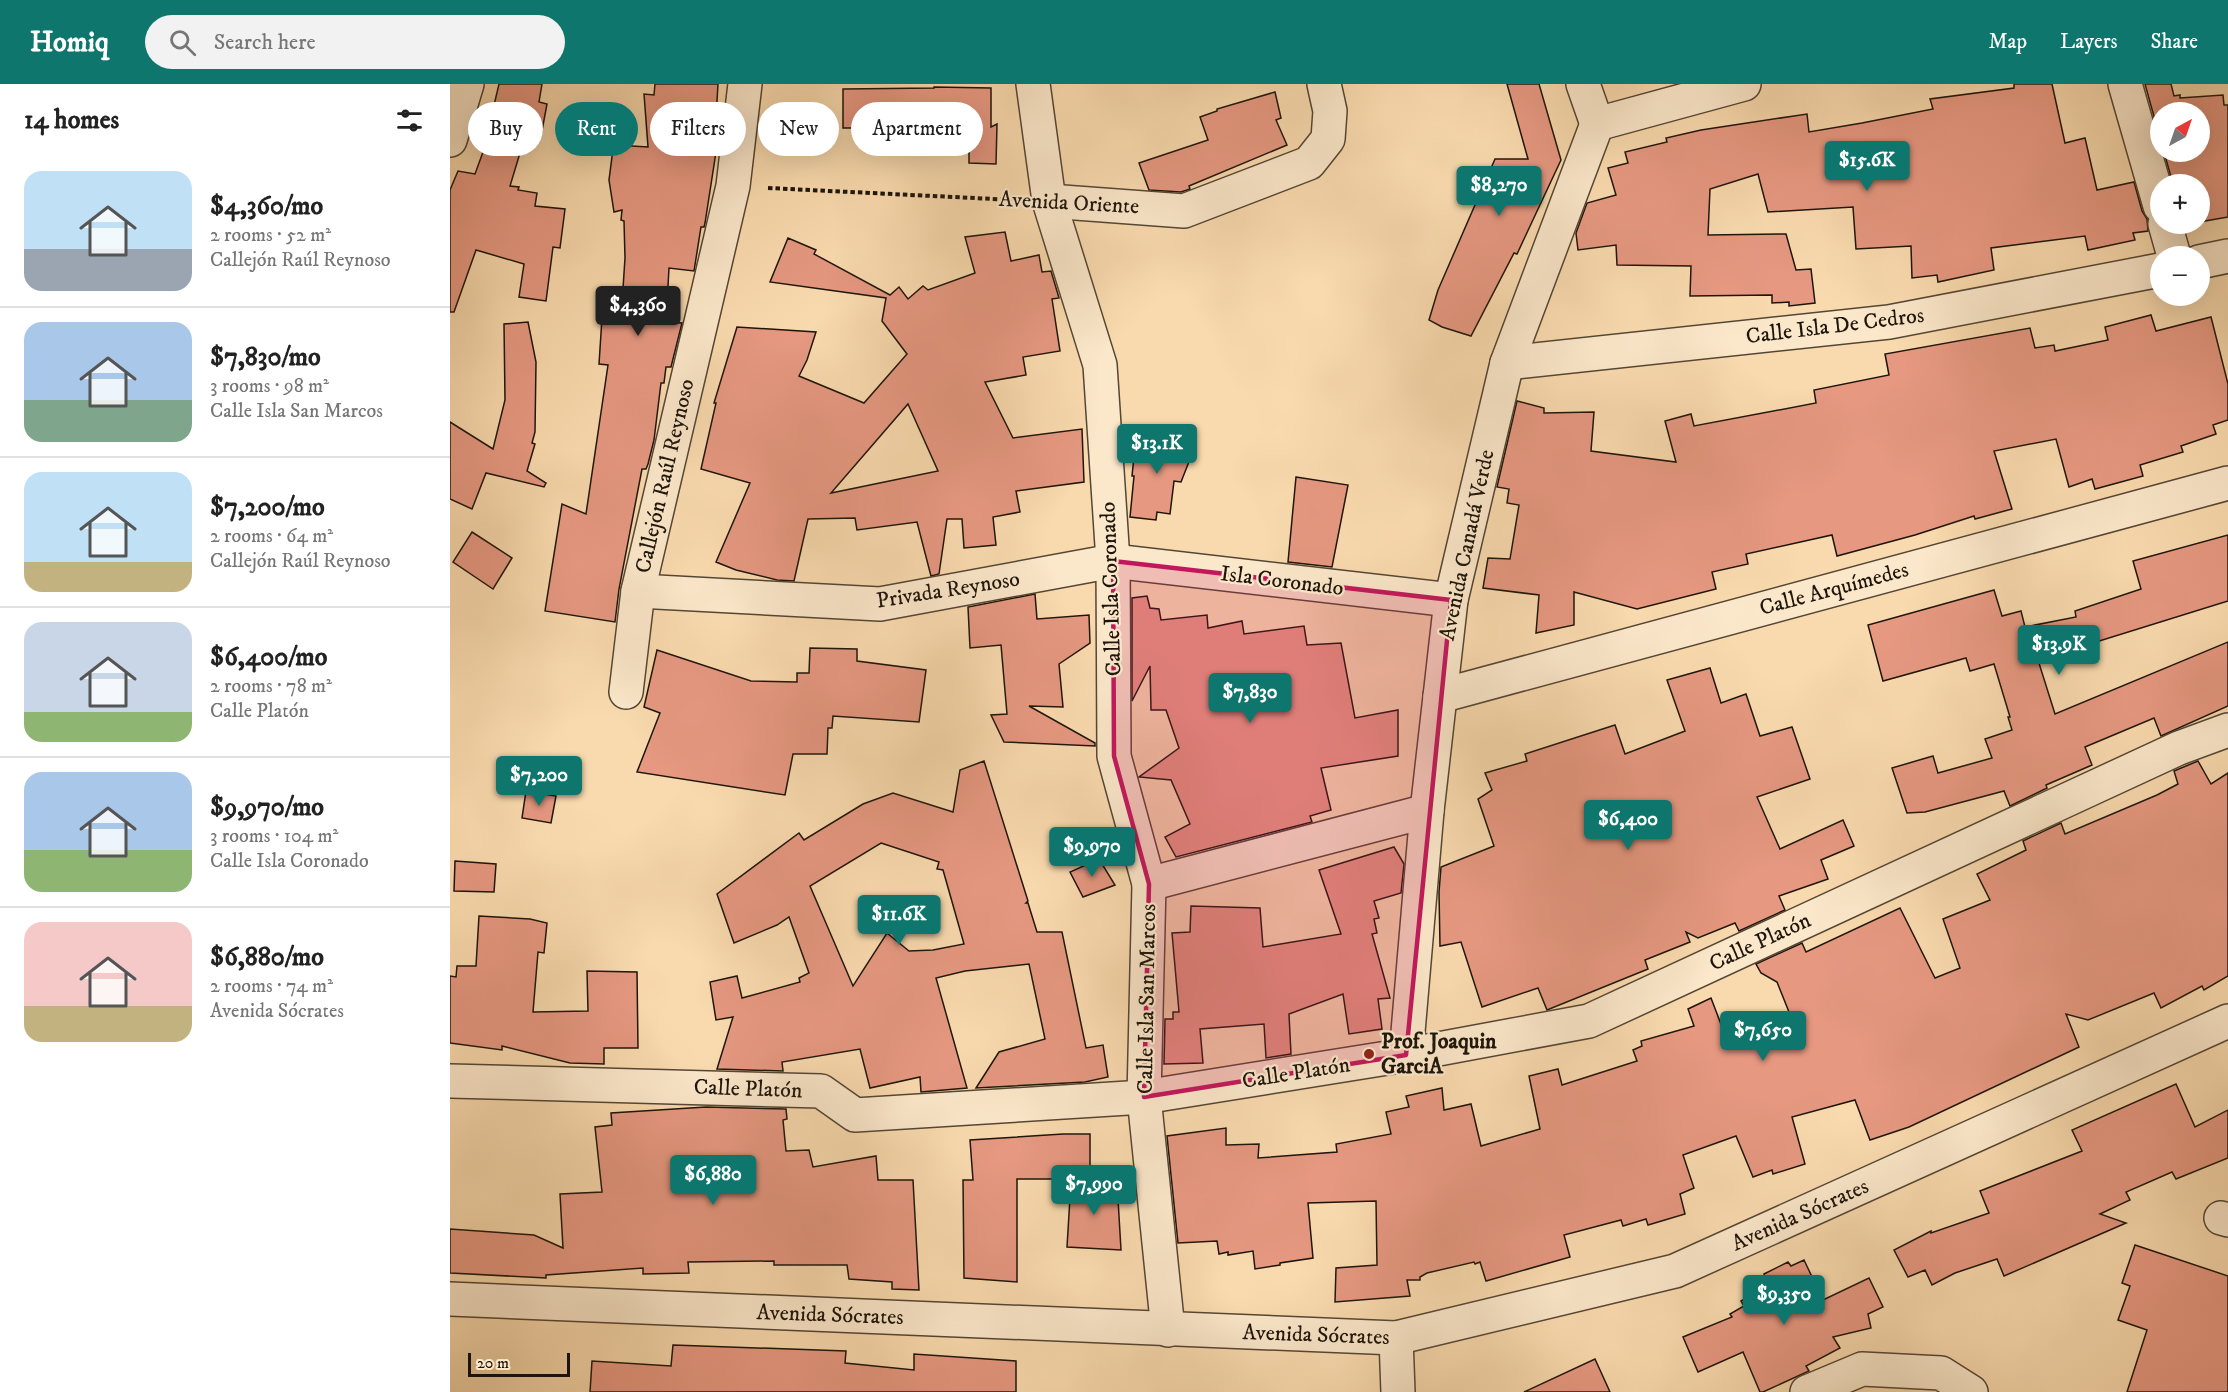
<!DOCTYPE html>
<meta charset="utf-8">
<style>
body{margin:0;font-family:"IM FELL DW Pica",serif;background:#f2f2f2;color:#222;height:100vh;display:flex;flex-direction:column;font-size:22px;white-space:nowrap}
*{box-sizing:border-box;margin:0}
p{font-size:20px;color:#767676}
.icon{flex:none;width:33px;height:33px;fill:none;stroke:currentColor;stroke-width:2;stroke-linecap:round;stroke-linejoin:round}
.map{position:relative;flex:1;overflow:hidden}
.panel{display:flex;flex-direction:column;background:#fff;width:450px}
.panel>*{flex:none}
.guide{position:absolute;left:18px;top:18px;width:570px;height:54px;display:flex;gap:12px}
.needle{width:39px;rotate:40deg}
.tools{position:absolute;left:1700px;top:18px;display:grid;gap:12px}
.tools a{display:grid;place-items:center;width:60px;height:60px;border-radius:50%;background:#fff;box-shadow:0 6px 24px #0002;font-size:30px}
.scale{position:absolute;left:18px;bottom:15px;width:102px;box-sizing:border-box;padding-left:6px;border:3px solid #1d150b;border-top:0;font-size:16px;line-height:21px;white-space:nowrap;color:#1d150b;-webkit-text-stroke:4px #fbe7ca;paint-order:stroke}
.price{position:absolute;translate:-50% -51px;padding:0 14px;border-radius:6px;background:#0f766e;color:#fff;font-size:20px;line-height:39px;filter:drop-shadow(0 2px 3px #0008)}
.price::after{content:'';position:absolute;left:50%;top:36px;width:18px;height:14px;margin-left:-9px;background:inherit;clip-path:polygon(0 0,100% 0,50% 100%)}
.price.active{background:#222;color:#fff}
ul{padding:0;list-style:none}
li{display:flex;align-items:center;gap:18px;height:150px;padding:0 24px}
li+li{border-top:2px solid #e0e0e0}
li span{display:grid;place-items:center;flex:none;width:168px;height:120px;border-radius:18px;color:#555}
li>.icon{margin-inline-start:auto}
span .icon{width:72px;height:72px;fill:#fffc;stroke-width:1}
li b{font-size:26px}
h2{display:flex;justify-content:space-between;align-items:center;height:72px;padding:0 24px;font-size:26px}
.chip{padding:0 21px;border-radius:27px;background:#fff;box-shadow:0 6px 24px #0002;font-size:21px;line-height:54px}
.chip.active{background:#0f766e;color:#fff}
header{display:flex;align-items:center;gap:36px;box-sizing:border-box;height:84px;padding:0 30px;background:#0f766e;color:#fff}
header strong{font-size:28px}
nav{display:flex;gap:33px;margin-inline-start:auto;font-size:21px}
.search{width:420px;height:54px;background:#f2f2f2;display:flex;align-items:center;gap:15px;box-sizing:border-box;padding:0 21px;border-radius:33px;color:#767676;font-size:22px}
main{display:flex;flex:1;min-height:0}
.map>svg:first-child{display:block}
.building{fill:#e69881;stroke:#1d150b;stroke-width:1.5;fill-rule:evenodd}
.lines{fill:none;stroke-linecap:round;stroke-linejoin:round}
.minor-casing{stroke:#544634;stroke-width:36}
.path{stroke:#1d150b;stroke-width:4;stroke-dasharray:4.5 3;stroke-linecap:butt}
.minor{stroke:#fbe7ca;stroke-width:33}
.marked{fill:#c2185b;fill-opacity:0.2;stroke:#c2185b;stroke-width:4.5;stroke-linejoin:round}
.poi-dot{fill:#8f2418;stroke:#fbe7ca;stroke-width:2}
.labels{text-anchor:middle;dominant-baseline:central;stroke-width:4.5;stroke-linejoin:round;paint-order:stroke}
.street-label{font-size:22px;fill:#1d150b;stroke:#fbe7ca}
.poi-label{font-size:22px;font-weight:bold;fill:#1d150b;stroke:#fbe7ca;text-anchor:start}
</style>
<header>
<strong>Homiq</strong>
<div class="search"><svg class="icon" aria-label="search" viewBox="0 0 24 24"><circle cx="10" cy="10" r="6"/><path d="M15 15l6 6"/></svg>Search here</div>
<nav><a>Map</a><a>Layers</a><a>Share</a></nav>
</header>
<main>
<section class="panel">
<h2>14 homes<svg class="icon" aria-label="filters" viewBox="0 0 24 24"><path d="M4 7h16M4 17h16"/><circle cx="9" cy="7" r="2"/><circle cx="15" cy="17" r="2"/></svg></h2>
<ul>
<li><span style="background:linear-gradient(#bfe0f5 65%,#9aa5b1 0)"><svg class="icon" aria-label="home" viewBox="0 0 24 24"><path d="M3 11l9-7 9 7M6 9v11h12V9"/></svg></span><div><b>$4,360/mo</b><p>2 rooms · 52 m²</p><p>Callejón Raúl Reynoso</p></div></li>
<li><span style="background:linear-gradient(#a9c7e8 65%,#7fa58c 0)"><svg class="icon" aria-label="home" viewBox="0 0 24 24"><path d="M3 11l9-7 9 7M6 9v11h12V9"/></svg></span><div><b>$7,830/mo</b><p>3 rooms · 98 m²</p><p>Calle Isla San Marcos</p></div></li>
<li><span style="background:linear-gradient(#bfe0f5 75%,#c2b280 0)"><svg class="icon" aria-label="home" viewBox="0 0 24 24"><path d="M3 11l9-7 9 7M6 9v11h12V9"/></svg></span><div><b>$7,200/mo</b><p>2 rooms · 64 m²</p><p>Callejón Raúl Reynoso</p></div></li>
<li><span style="background:linear-gradient(#c9d6e8 75%,#8fb573 0)"><svg class="icon" aria-label="home" viewBox="0 0 24 24"><path d="M3 11l9-7 9 7M6 9v11h12V9"/></svg></span><div><b>$6,400/mo</b><p>2 rooms · 78 m²</p><p>Calle Platón</p></div></li>
<li><span style="background:linear-gradient(#a9c7e8 65%,#8fb573 0)"><svg class="icon" aria-label="home" viewBox="0 0 24 24"><path d="M3 11l9-7 9 7M6 9v11h12V9"/></svg></span><div><b>$9,970/mo</b><p>3 rooms · 104 m²</p><p>Calle Isla Coronado</p></div></li>
<li><span style="background:linear-gradient(#f6c9c9 70%,#c2b280 0)"><svg class="icon" aria-label="home" viewBox="0 0 24 24"><path d="M3 11l9-7 9 7M6 9v11h12V9"/></svg></span><div><b>$6,880/mo</b><p>2 rooms · 74 m²</p><p>Avenida Sócrates</p></div></li>
</ul>
</section>
<div class="map">
<svg width="1778" height="1308" viewBox="0 0 1778 1308">
<rect width="100%" height="100%" fill="#f9daae"/>
<filter id="stains"><feTurbulence type="fractalNoise" baseFrequency=".00333" numOctaves="4"/><feColorMatrix values="0 0 0 0 .2 0 0 0 0 .09 0 0 0 0 .02 0 0 0 .5 -.17"/></filter>
<radialGradient id="worn" r=".72"><stop offset=".6" stop-color="#630" stop-opacity="0"/><stop offset="1" stop-color="#630" stop-opacity=".3"/></radialGradient>
<g class="building">
<polygon points="49,0 92,0 89,18 97,20 91,52 76,49 60,102 69,103 68,106 87,109 85,122 115,125 110,164 103,163 96,217 69,213 74,180 26,166 4,228 0,228 0,106 8,87 25,90 33,68"/>
<polygon points="205,0 268,0 264,68 266,68 255,139 254,143 251,143 244,187 219,184 216,238 232,239 221,283 216,283 214,299 211,299 204,356 198,380 196,385 192,385 169,505 165,538 95,527 112,420 136,430 158,281 149,280 152,234 171,235 175,174 174,137 171,136 172,126 164,128 159,96 163,65 165,65 165,61 198,63 194,10 204,11"/>
<polygon points="1057,0 1089,0 1111,76 1067,170 1064,169 1021,252 992,243 979,236 988,206 1045,75 1078,75"/>
<polygon points="1564,0 1602,0 1615,59 1635,54 1647,106 1684,98 1692,127 1697,135 1698,147 1683,149 1685,156 1638,166 1635,152 1541,164 1544,186 1488,198 1487,191 1462,194 1461,162 1406,165 1403,123 1318,128 1308,90 1260,105 1258,151 1336,150 1346,186 1361,185 1365,219 1339,222 1339,218 1322,219 1322,211 1240,212 1241,182 1167,181 1166,161 1128,166 1126,149 1137,119 1166,111 1158,84 1178,79 1175,68 1217,58 1216,54 1251,46 1357,30 1359,48 1412,39 1483,25 1480,15 1564,4"/>
<polygon points="1695,0 1721,0 1724,12 1730,11 1730,14 1773,11 1774,21 1778,21 1778,133 1749,138 1749,100 1723,100 1714,68 1749,68 1749,28 1710,28 1710,54"/>
<polygon points="484,3 541,4 541,43 547,40 546,80 519,79 519,53 509,53 509,33 443,34 444,54 410,54 410,44 393,44 393,5 484,4"/>
<polygon points="825,8 831,34 826,36 837,61 739,102 740,105 731,108 699,106 689,79 758,56 750,33 767,27 767,25"/>
<path d="M555 148 561 177 589 171 592 188 601 187 609 214 602 215 610 267 573 273 576 291 535 298 563 354 632 345 634 398 566 407 570 428 543 433 546 461 514 464 512 435H497L489 490 481 492 467 438 407 446 405 434 358 435 344 497 327 496 286 486 266 478 300 399 251 385 266 319H264L287 243 366 248 357 276 349 292 414 319 457 270 432 237 436 214 320 198 338 154 366 166 364 170 440 211 449 203 458 215 473 202 478 206 525 189 515 153ZM458 320 488 387 381 409Z"/>
<polygon points="1701,231 1706,247 1761,233 1778,300 1778,336 1763,341 1766,350 1731,362 1733,368 1690,381 1693,392 1645,405 1642,395 1619,403 1606,355 1544,367 1562,425 1525,435 1524,432 1465,451 1387,472 1382,451 1296,470 1298,480 1262,488 1266,505 1187,525 1124,508 1124,541 1086,549 1089,511 1033,504 1038,474 1060,475 1069,421 1057,419 1059,405 1047,403 1067,317 1094,324 1094,329 1144,328 1141,367 1226,378 1215,337 1241,330 1244,342 1366,319 1364,306 1439,291 1435,270 1580,244 1585,264 1604,261 1605,267 1658,256 1655,243"/>
<polygon points="78,238 86,278 85,348 82,359 85,360 77,387 96,399 94,403 36,389 22,425 0,415 0,338 43,365 55,316 54,240"/>
<polygon points="686,353 746,360 731,398 724,397 720,430 707,428 706,436 680,433 684,392 682,392"/>
<polygon points="846,393 898,401 882,483 838,478"/>
<polygon points="22,448 62,474 43,505 3,478"/>
<polygon points="1778,451 1778,517 1588,576 1605,630 1778,558 1778,622 1711,652 1704,634 1635,663 1642,681 1596,701 1597,704 1560,722 1554,707 1475,728 1457,729 1442,684 1483,672 1488,689 1542,674 1535,655 1562,646 1558,633 1560,633 1544,580 1520,587 1516,574 1433,597 1418,541 1544,506 1552,532 1571,527 1575,543 1626,533 1625,527 1691,505 1683,477"/>
<polygon points="585,510 587,535 639,531 640,559 609,580 613,623 579,622 645,659 645,662 554,658 541,631 557,630 551,561 520,564 518,523"/>
<polygon points="697,512 700,524 709,525 711,536 757,531 758,544 792,537 794,550 854,542 857,561 891,559 905,634 948,626 948,672 871,684 881,726 860,732 862,738 726,773 715,753 740,740 721,696 689,693 729,664 716,626 701,626 700,582 682,617 682,514"/>
<polygon points="360,564 407,565 407,577 476,586 469,638 383,632 382,644 378,644 377,670 343,670 335,711 187,688 210,629 194,623 207,566 301,597 347,598 347,589 359,589"/>
<polygon points="1260,584 1271,619 1296,610 1310,652 1342,643 1360,695 1307,713 1330,765 1393,736 1404,762 1371,776 1378,795 1329,812 1335,826 1289,847 1285,839 1248,854 1236,848 1240,858 1195,876 1198,885 1097,926 1088,904 1032,923 1011,858 990,862 989,808 991,783 1044,762 1028,715 1042,706 1035,689 1077,677 1075,670 1165,641 1175,670 1235,647 1217,596"/>
<path d="M534 677 578 817 576 819H578L587 848H612L636 964 653 961 658 993 635 998 526 1004 549 968 595 955 579 880 515 887 486 894 517 1004 471 1008 470 993 420 1004 410 965 332 978 333 987 267 985 283 933 266 936 260 898 287 892 292 914 350 898 349 894 359 889 339 833 327 841 284 859 267 810 349 749 354 756 413 720 443 709 503 728 510 686ZM431 759 489 778 487 785 493 786 514 860 483 866 459 867 437 849 403 902 360 802Z"/>
<polygon points="1748,677 1761,700 1778,689 1778,892 1754,906 1752,902 1711,924 1704,909 1638,936 1616,930 1629,963 1459,1043 1420,1056 1405,1016 1342,1033 1355,1080 1323,1090 1322,1086 1303,1093 1286,1052 1233,1071 1244,1104 1230,1110 1235,1130 1198,1141 1196,1135 1173,1142 1171,1136 1114,1151 1120,1173 1036,1197 1030,1178 1025,1180 1024,1178 977,1189 970,1193 970,1196 957,1196 960,1212 885,1218 886,1184 927,1181 926,1117 858,1119 863,1174 830,1179 830,1181 805,1185 803,1167 778,1171 778,1168 769,1170 767,1157 728,1159 717,1052 776,1044 776,1061 809,1060 808,1074 887,1068 886,1060 941,1050 936,1028 959,1023 956,1012 992,1004 994,1026 1021,1020 1031,1062 1090,1045 1079,992 1108,985 1112,1001 1187,977 1183,966 1192,962 1191,957 1244,942 1238,925 1261,914 1277,956 1341,933 1327,898 1311,889 1306,880 1352,859 1356,868 1450,824 1485,894 1510,884 1493,835 1540,816 1527,790 1576,766 1573,757 1611,739 1615,750 1707,711 1728,700 1724,687"/>
<polygon points="76,707 106,712 101,739 72,734"/>
<polygon points="944,763 954,780 951,809 924,817 929,834 924,835 927,849 922,850 940,914 928,915 932,945 899,950 893,910 839,930 841,970 816,974 814,940 750,945 753,979 714,980 715,935 723,935 723,928 729,928 722,849 740,848 741,822 810,824 813,863 891,850 869,786"/>
<polygon points="649,775 665,801 633,813 620,788"/>
<polygon points="5,777 46,780 44,808 4,807"/>
<polygon points="29,832 80,835 97,839 94,869 88,868 83,928 138,927 137,887 187,888 188,964 154,964 154,980 120,979 52,962 52,966 0,959 0,892 6,893 7,882 26,882"/>
<polygon points="1726,1000 1745,1043 1778,1026 1778,1074 1726,1095 1722,1088 1676,1108 1680,1116 1650,1130 1676,1139 1554,1192 1547,1175 1505,1189 1482,1201 1475,1186 1458,1193 1444,1166 1481,1147 1481,1149 1539,1129 1530,1107 1632,1067 1622,1046"/>
<polygon points="256,1023 336,1025 337,1035 333,1036 336,1067 359,1066 363,1083 426,1072 428,1096 463,1096 469,1206 442,1205 442,1198 399,1195 397,1181 324,1181 324,1177 238,1178 239,1189 193,1190 193,1184 96,1191 96,1194 0,1189 0,1145 84,1151 113,1164 110,1110 152,1108 145,1043 162,1041 161,1029"/>
<polygon points="613,1050 640,1050 640,1095 567,1095 567,1198 514,1194 513,1096 523,1096 520,1056"/>
<polygon points="621,1097 667,1098 671,1166 617,1163"/>
<polygon points="1685,1161 1778,1192 1778,1308 1677,1308 1697,1246 1668,1236 1680,1202 1672,1199"/>
<polygon points="1354,1176 1373,1216 1419,1194 1433,1223 1418,1230 1421,1244 1383,1253 1390,1264 1356,1282 1359,1287 1313,1308 1310,1308 1293,1268 1248,1288 1233,1253 1282,1233 1280,1230 1294,1222 1291,1217 1303,1210 1299,1201 1315,1193 1314,1190 1338,1178 1341,1182"/>
<polygon points="223,1261 396,1267 395,1279 464,1286 464,1270 566,1277 566,1308 140,1308 142,1277 221,1282"/>
<polygon points="1145,1275 1160,1308 1074,1308"/>
</g>
<g class="lines">
<defs>
<g id="minor">
<polyline points="583,0 599,117 650,281 663,477 664,672 699,800 694,1013 718,1246"/>
<polyline points="1133,0 1147,40"/>
<polyline points="1675,0 1710,122"/>
<polyline points="1147,40 1294,0"/>
<polyline points="0,56 17,0"/>
<polyline points="599,117 734,127 859,79 878,55 880,27 874,0"/>
<polyline points="1715,140 1724,172"/>
<polyline points="1749,178 1778,172"/>
<polyline points="1057,279 1439,238 1710,186"/>
<polyline points="188,507 430,520 663,477 1001,516"/>
<polyline points="176,608 188,507 283,102 295,0"/>
<polyline points="990,612 1778,399"/>
<polyline points="699,800 977,727"/>
<polyline points="956,971 977,727 1001,516 1057,279 1147,40"/>
<polyline points="0,997 371,1007 405,1031 694,1013 956,971 1139,937 1729,664 1778,646"/>
<polyline points="1771,1134 1778,1136"/>
<polyline points="0,1215 946,1254 1225,1187 1778,937"/>
<polyline points="946,1254 948,1308"/>
<polyline points="1357,1308 1412,1285 1491,1289 1521,1308"/>
</g>
</defs>
<use href="#minor" class="minor-casing"/>
<polyline class="path" points="318,104 565,116"/>
<use href="#minor" class="minor"/>
</g>
<path class="marked" d="M663 477 1001 516 956 971 694 1013 699 800 664 672Z"/>
<circle class="poi-dot" cx="919" cy="970" r="6"/>
<g class="labels">
<g class="street-label">
<text transform="translate(619 119) rotate(3)">Avenida Oriente</text>
<text transform="translate(1385 242) rotate(-7)">Calle Isla De Cedros</text>
<text transform="translate(215 392) rotate(-77)">Callejón Raúl Reynoso</text>
<text transform="translate(1017 461) rotate(-78)">Avenida Canadá Verde</text>
<text transform="translate(832 497) rotate(7)">Isla Coronado</text>
<text transform="translate(661 505) rotate(-92)">Calle Isla Coronado</text>
<text transform="translate(1384 505) rotate(-15)">Calle Arquímedes</text>
<text transform="translate(498 506) rotate(-9)">Privada Reynoso</text>
<text transform="translate(1310 858) rotate(-25)">Calle Platón</text>
<text transform="translate(697 915) rotate(-89)">Calle Isla San Marcos</text>
<text transform="translate(846 989) rotate(-9)">Calle Platón</text>
<text transform="translate(298 1005) rotate(2)">Calle Platón</text>
<text transform="translate(1350 1131) rotate(-24)">Avenida Sócrates</text>
<text transform="translate(380 1231) rotate(2)">Avenida Sócrates</text>
<text transform="translate(866 1251) rotate(2)">Avenida Sócrates</text>
</g>
<g class="poi-label">
<text x="931" y="957">Prof. Joaquin<tspan x="931" dy="25">GarciA</tspan></text>
</g>
</g>
<rect width="100%" height="100%" filter="url(#stains)"/>
<rect width="100%" height="100%" fill="url(#worn)"/>
</svg>
<div class="tools">
<a><svg class="needle" viewBox="-14 -14 28 28"><path d="M0-13l5 13h-10z" fill="#e53935"/><path d="M0 13l5-13h-10z" fill="#767676"/></svg></a>
<a>+</a>
<a>−</a>
</div>
<div class="scale">20 m</div>
<b class="price" style="left:1417px;top:108px">$15.6K</b>
<b class="price" style="left:1049px;top:133px">$8,270</b>
<b class="price active" style="left:188px;top:253px">$4,360</b>
<b class="price" style="left:707px;top:391px">$13.1K</b>
<b class="price" style="left:1609px;top:592px">$13.9K</b>
<b class="price" style="left:800px;top:640px">$7,830</b>
<b class="price" style="left:89px;top:723px">$7,200</b>
<b class="price" style="left:1178px;top:767px">$6,400</b>
<b class="price" style="left:642px;top:794px">$9,970</b>
<b class="price" style="left:449px;top:862px">$11.6K</b>
<b class="price" style="left:1313px;top:978px">$7,650</b>
<b class="price" style="left:263px;top:1122px">$6,880</b>
<b class="price" style="left:644px;top:1132px">$7,990</b>
<b class="price" style="left:1334px;top:1242px">$9,350</b>
<div class="guide">
<a class="chip">Buy</a>
<a class="chip active">Rent</a>
<a class="chip">Filters</a>
<a class="chip">New</a>
<a class="chip">Apartment</a>
</div>
</div>
</main>
